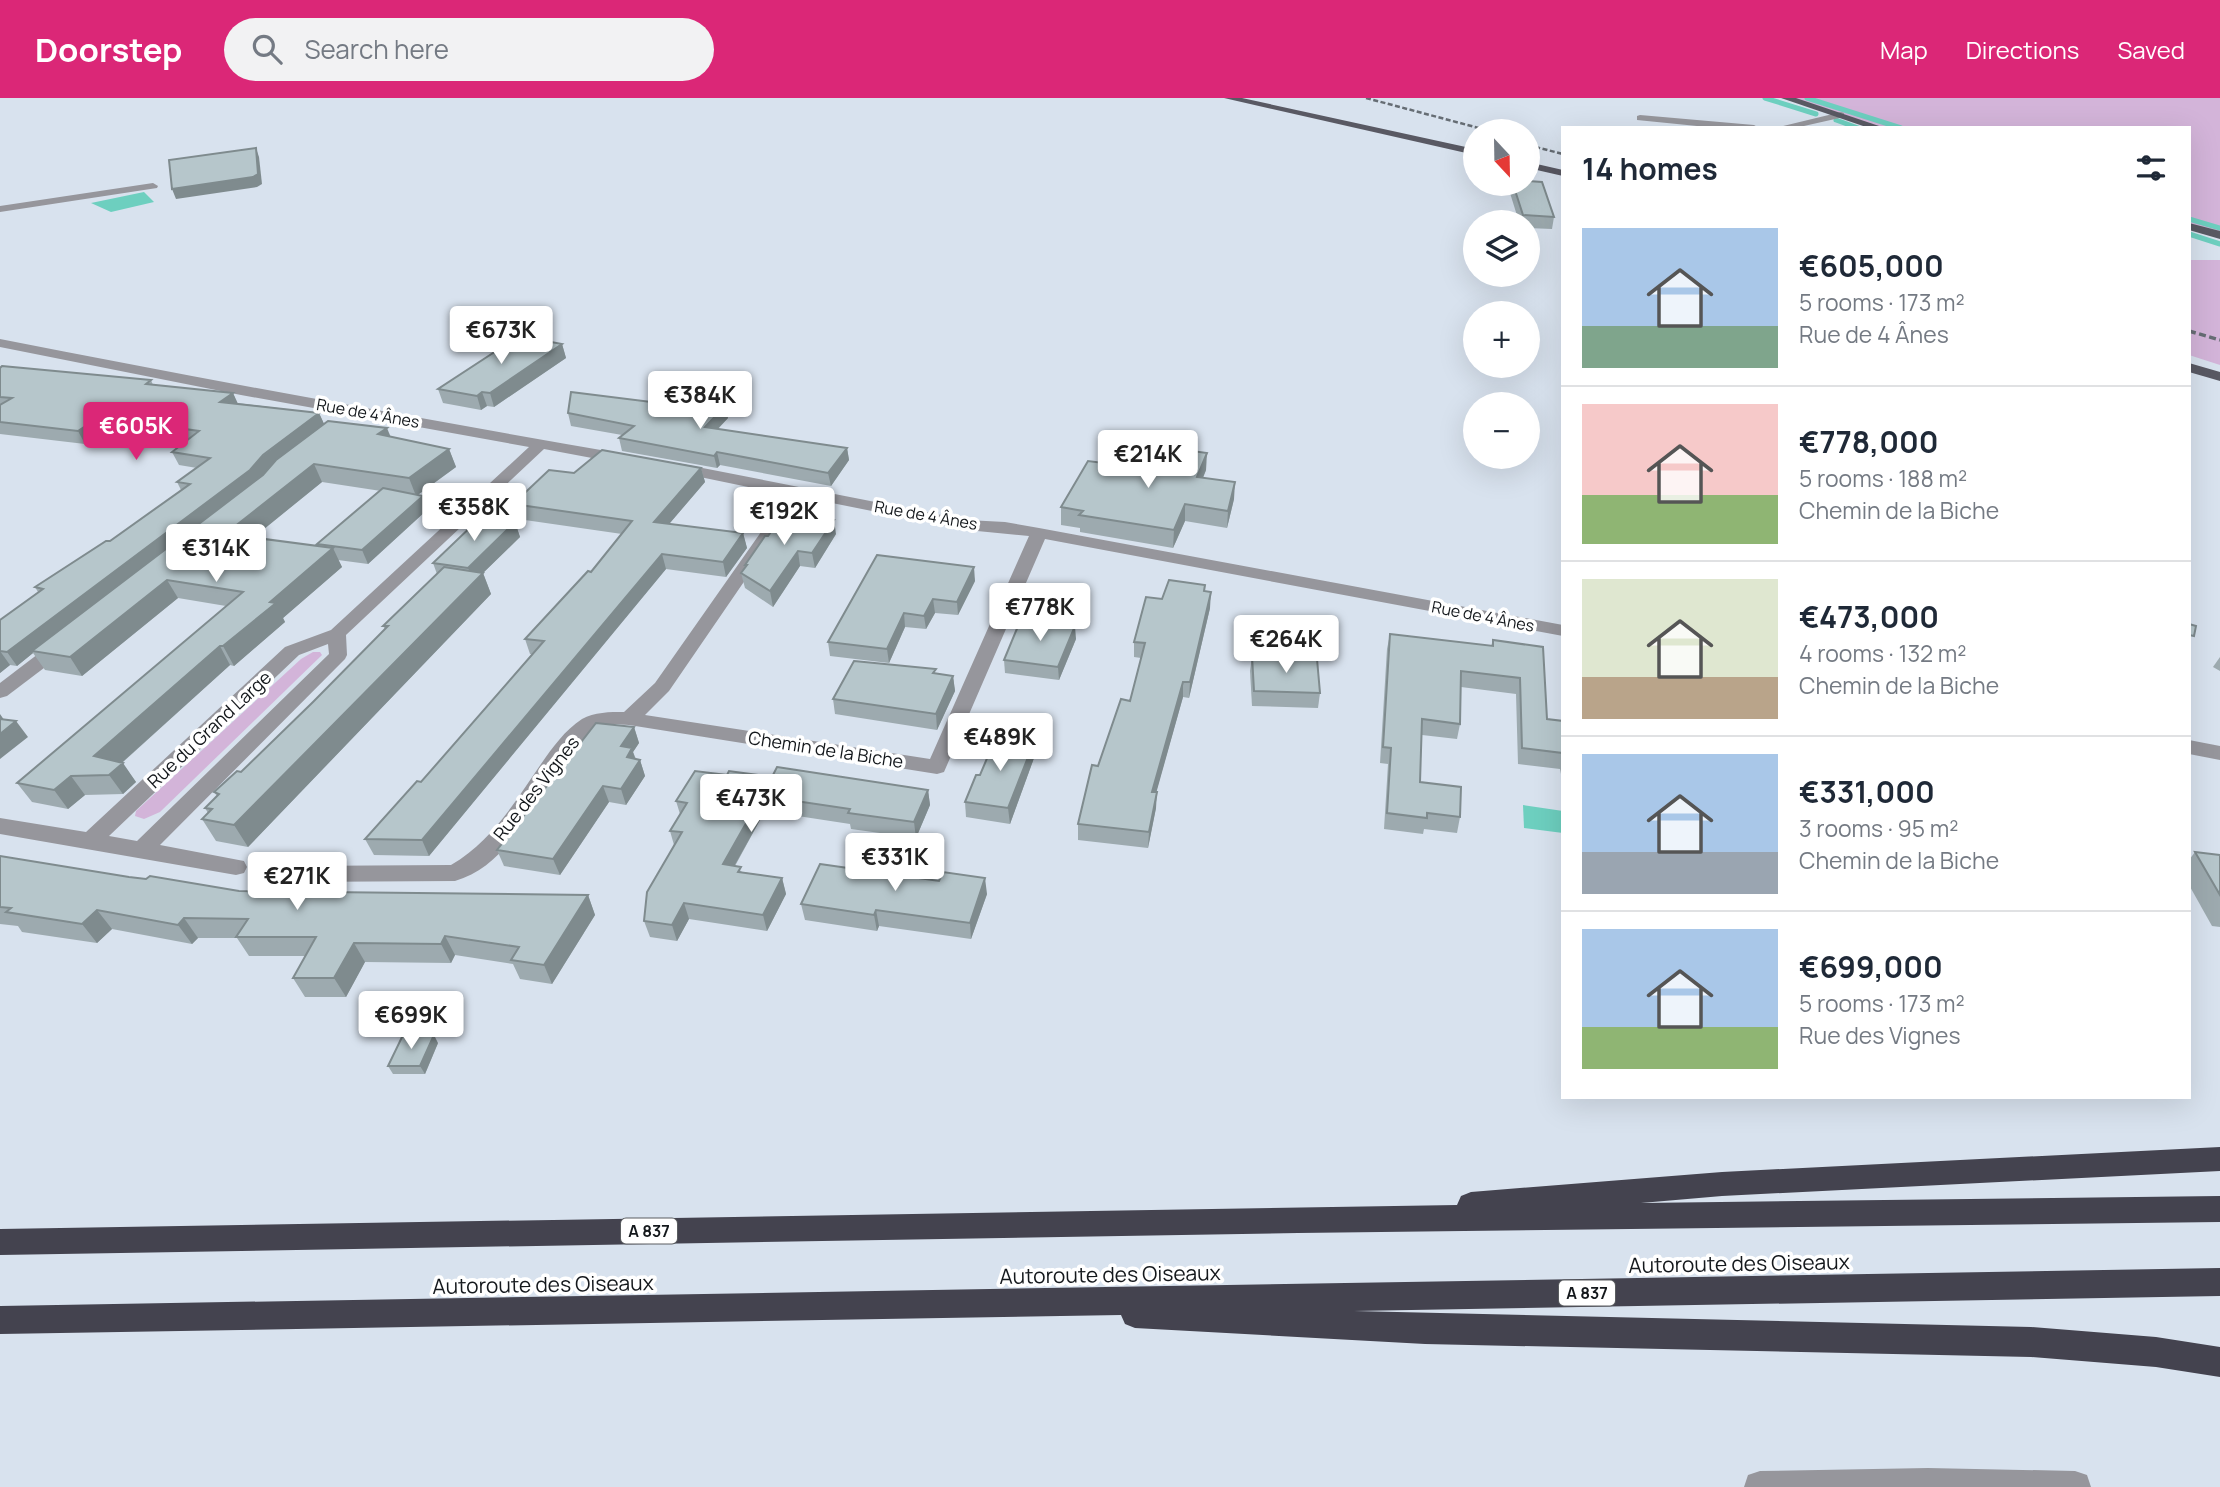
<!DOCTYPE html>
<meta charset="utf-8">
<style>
body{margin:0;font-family:Manrope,sans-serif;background:#f2f2f3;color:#1f2937;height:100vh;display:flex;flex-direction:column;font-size:26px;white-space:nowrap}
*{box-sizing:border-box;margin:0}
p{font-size:23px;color:#747a83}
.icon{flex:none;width:38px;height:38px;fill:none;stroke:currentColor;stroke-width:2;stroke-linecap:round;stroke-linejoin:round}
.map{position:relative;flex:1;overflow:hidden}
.drawer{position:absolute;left:1561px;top:28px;width:630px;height:973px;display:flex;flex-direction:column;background:#fff;border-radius:0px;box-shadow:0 7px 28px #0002}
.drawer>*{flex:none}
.needle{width:46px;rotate:158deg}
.fabs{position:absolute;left:1463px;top:21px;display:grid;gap:14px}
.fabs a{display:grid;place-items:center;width:77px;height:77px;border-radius:50%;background:#fff;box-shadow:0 7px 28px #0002;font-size:35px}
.price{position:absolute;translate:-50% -60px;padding:0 16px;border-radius:7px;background:#fff;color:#222;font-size:23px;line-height:46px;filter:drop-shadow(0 2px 4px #0008)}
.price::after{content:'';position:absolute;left:50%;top:42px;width:21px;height:16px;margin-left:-10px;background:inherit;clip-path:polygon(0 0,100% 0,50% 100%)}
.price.on{background:#db2777;color:#fff}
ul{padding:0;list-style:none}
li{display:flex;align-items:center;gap:21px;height:175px;padding:0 21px}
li+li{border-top:2px solid #e0e1e3}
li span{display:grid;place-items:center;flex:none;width:196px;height:140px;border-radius:0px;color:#555}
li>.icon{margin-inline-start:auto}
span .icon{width:84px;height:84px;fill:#fffc;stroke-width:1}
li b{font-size:30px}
h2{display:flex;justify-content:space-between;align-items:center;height:84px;padding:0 21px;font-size:30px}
header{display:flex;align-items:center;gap:42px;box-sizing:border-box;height:98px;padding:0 35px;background:#db2777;color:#fff}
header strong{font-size:33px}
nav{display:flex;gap:38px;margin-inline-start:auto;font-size:24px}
.search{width:490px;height:63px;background:#f2f2f3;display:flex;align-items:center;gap:18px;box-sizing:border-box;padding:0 24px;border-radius:38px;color:#747a83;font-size:26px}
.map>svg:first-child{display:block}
.green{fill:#d3b4d9}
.water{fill:#6dcfbf}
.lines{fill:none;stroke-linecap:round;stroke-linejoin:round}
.stream{stroke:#6dcfbf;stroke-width:5}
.minor{fill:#96969c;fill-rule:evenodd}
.major{fill:#595963;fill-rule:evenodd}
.highway{fill:#44434f;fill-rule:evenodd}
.rail-far1{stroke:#666d74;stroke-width:2.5;stroke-dasharray:5 2.5;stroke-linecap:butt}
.rail{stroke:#666d74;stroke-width:3.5;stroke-dasharray:7 3.5;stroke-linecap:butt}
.wall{fill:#9daaaf;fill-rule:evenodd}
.shaded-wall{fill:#7f8b8e}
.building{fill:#b6c6cb;stroke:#7f8b8e;stroke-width:2}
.labels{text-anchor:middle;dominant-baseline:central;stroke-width:7;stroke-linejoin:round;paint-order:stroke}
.far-street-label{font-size:16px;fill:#14181c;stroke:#fff}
.shield{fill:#fff;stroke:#5a5d60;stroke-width:2}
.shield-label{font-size:16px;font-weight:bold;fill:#14181c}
.street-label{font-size:18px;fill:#14181c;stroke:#fff}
.near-street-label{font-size:21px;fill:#14181c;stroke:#fff}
</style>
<header>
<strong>Doorstep</strong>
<div class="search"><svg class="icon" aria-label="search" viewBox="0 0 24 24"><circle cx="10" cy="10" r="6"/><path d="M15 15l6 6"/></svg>Search here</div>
<nav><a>Map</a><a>Directions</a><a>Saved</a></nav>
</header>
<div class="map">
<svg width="2220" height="1389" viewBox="0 0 2220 1389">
<rect width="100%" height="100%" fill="#d8e2ee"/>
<g class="green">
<polygon points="1786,0 2220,0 2220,137 2189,128 2189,30 1880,30"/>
<polygon points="2189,162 2220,162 2220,267 2189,257"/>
<polygon points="313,554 320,554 322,557 160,714 144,721 135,718 136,713 301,561"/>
</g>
<g class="water">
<polygon points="144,94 154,104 111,114 91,105"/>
<polygon points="1523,707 1563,713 1563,735 1524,730"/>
</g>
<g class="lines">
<g class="stream">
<polyline points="1765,0 1816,16"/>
<polyline points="1807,0 1901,30"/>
<polyline points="1836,22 1858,30"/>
<polyline points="2189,121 2220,130"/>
<polyline points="2189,136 2220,146"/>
</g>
<g class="minor">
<polygon points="1841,14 1844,15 1844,19 1795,30 1775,30"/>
<polygon points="1640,17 1754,27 1759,30 1717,30 1637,22 1637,18"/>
<polygon points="153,85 158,88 157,90 0,114 0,108"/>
<path d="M0 241C208 282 417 320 624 356L632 361 624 366 544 351 346 537 347 557 345 561 160 747 244 763 247 769 244 775 236 777 0 736V720L86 734 285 549 331 532 529 349 241 297 0 249ZM328 546 329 556 137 743 109 738 299 557Z"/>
<path d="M677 365 967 422 1005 424 1039 430 1563 527V538L1045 441 944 674 937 676 629 627C620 627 610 625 602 628 593 630 587 638 581 644 537 686 519 764 455 783L292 784 284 782 281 776 284 770 292 768 451 767C492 743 515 704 541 666 552 650 565 632 582 621 594 614 610 614 624 614L655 585 787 397 671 373 669 370 671 367ZM802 399 967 432 1029 438 930 661 645 617 669 593Z"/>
<polygon points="62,541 69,543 71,547 69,551 7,598 0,600 0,585 55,543"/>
<polygon points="2189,642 2220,648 2220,662 2189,656"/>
<polygon points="1928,1370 2075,1373 2087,1377 2091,1389 1744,1389 1748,1377 1760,1373"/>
</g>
<g class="major">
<polygon points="1224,0 1242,0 1475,51 1475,57"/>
<polygon points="1781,0 1796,0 1885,30 1869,30"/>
<polygon points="1528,64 1563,72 1563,78 1528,70"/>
<polygon points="2189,125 2220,133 2220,141 2189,132"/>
<polygon points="2189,265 2220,274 2220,283 2189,274"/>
</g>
<g class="highway">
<polygon points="2220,1049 2220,1073 1722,1098 1641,1105 2220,1098 2220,1124 1298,1135 0,1157 0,1131 1457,1107 1461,1098 1471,1094 1722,1074"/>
<polygon points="2220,1170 2220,1198 1354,1213 2031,1229 2156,1239 2220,1249 2220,1279 2156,1269 2031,1259 1425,1246 1135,1230 1125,1226 1121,1217 0,1236 0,1208"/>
</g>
<g class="rail-far1">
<polyline points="1366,0 1490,33"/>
<polyline points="1528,47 1563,56"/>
</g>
<polyline class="rail" points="2189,233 2220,242"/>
</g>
<g class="wall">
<polygon points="1512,86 1528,86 1554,119 1552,131 1528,130 1528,124 1519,124 1510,95"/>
<polygon points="562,246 566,260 494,309 487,308 481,312 443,305 438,291"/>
<path d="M0 270 151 282 153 287 233 295 237 305 319 315 324 326 449 351 456 369 418 397 423 398 428 411 368 466 338 462 342 469 283 520 285 524 234 568 230 567 122 665 136 684 123 696 85 697 68 711 32 704 17 685 226 508 178 500 82 578 45 572 33 555 17 568 10 567 0 575V522L38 494 35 489 110 443 181 392 177 384 197 370 179 367 172 354 185 343 107 332 85 346 0 336ZM322 384 381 393 317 446 318 448 253 440Z"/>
<polygon points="659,305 725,308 728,320 718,331 847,350 849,362 831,388 720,367 717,370 622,353 619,340 622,337 571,328 568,315"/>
<polygon points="1119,367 1206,372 1203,380 1234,401 1227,430 1185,423 1173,450 1080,434 1080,430 1061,427 1061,409"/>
<polygon points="701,370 705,384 669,426 743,435 747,450 726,479 666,471 429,758 374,757 365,741 421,684 532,556 530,556 525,541 591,474 622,436 518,421 513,406 574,375"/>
<polygon points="515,424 520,439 483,475 491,496 248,749 216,743 202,721 208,715 205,710 217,698 214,694 241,674 313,604 385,531 383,528 437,476 433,465"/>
<polygon points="836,436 815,470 800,468 773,509 745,490 741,475 745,470 745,467"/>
<polygon points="975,483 958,517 935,515 926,531 905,529 889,565 830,558 828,544"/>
<polygon points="1205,487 1205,494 1210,510 1189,600 1183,599 1156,694 1156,710 1148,750 1078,742 1078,726 1098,668 1130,603 1141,560 1134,559 1134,544 1162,501"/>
<polygon points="1390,536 1491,548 1493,542 1547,621 1563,623 1563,676 1561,676 1560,671 1518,666 1516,596 1461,589 1460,626 1457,641 1422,637 1420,684 1460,719 1457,735 1424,731 1423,736 1384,731 1388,666 1380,665 1387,551"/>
<polygon points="1076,541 1059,582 1005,575 1004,562"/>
<polygon points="1252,558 1320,595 1318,610 1252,608 1250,573"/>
<polygon points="2220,559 2220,573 2213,569"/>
<polygon points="936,576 953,578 955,593 937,632 835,616 833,601"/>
<polygon points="634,629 639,645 633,654 636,661 640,662 645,678 626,707 609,704 560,777 504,768 497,752"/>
<polygon points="1034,644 1034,660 1010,726 966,719 965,704"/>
<polygon points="727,677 772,679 928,692 930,707 916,740 851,731 850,726 765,713 735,768 742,774 782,780 786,796 767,833 689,821 677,843 650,839 644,823 674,747 670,733 680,716 676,703"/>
<polygon points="2195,754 2220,757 2220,829 2212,828 2189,787 2189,762"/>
<polygon points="0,758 129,779 239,793 588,797 595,817 552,886 520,881 513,866 455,857 451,865 365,864 346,899 305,899 293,880 305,858 249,858 237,840 198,840 192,846 112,831 97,845 22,834 18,828 0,826"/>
<polygon points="987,796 971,841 879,828 877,833 805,822 801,806"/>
<polygon points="438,945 425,976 393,976 388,968"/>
</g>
<g class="shaded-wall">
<polygon points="256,50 259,59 262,86 257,89 176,101 172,91"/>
<polygon points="562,246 566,260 494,309 490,295"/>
<polygon points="482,294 487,308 481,312 477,298"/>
<polygon points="233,295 239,308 220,304"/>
<polygon points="725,308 728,320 708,341 705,329"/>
<polygon points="319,315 325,328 256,385 32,553 33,555 17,568 7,554"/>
<polygon points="99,319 107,332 85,346 78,333"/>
<polygon points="387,330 394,347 378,336"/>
<polygon points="847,350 849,362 831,388 828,375"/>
<polygon points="449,351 456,369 416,398 409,380"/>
<polygon points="717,354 720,367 717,370 714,358"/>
<polygon points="1207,355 1206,372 1196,396 1197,379"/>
<polygon points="314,366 322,384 249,443 234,437 234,429"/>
<polygon points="701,370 705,384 658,439 654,424"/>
<polygon points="1235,384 1234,401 1227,430 1228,413"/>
<polygon points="423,398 428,411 368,466 362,452"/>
<polygon points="1185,406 1185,423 1173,450 1174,432"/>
<polygon points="834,422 836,436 815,470 812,455"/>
<polygon points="515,424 520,439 483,475 491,496 248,749 234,727 474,485 468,470"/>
<polygon points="743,435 747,450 726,479 723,464"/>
<polygon points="333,450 342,469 283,520 285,524 234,568 223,548 270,504"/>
<polygon points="798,453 800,468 773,509 770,493"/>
<polygon points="662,456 666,471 429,758 422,742"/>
<polygon points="974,469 975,483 958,517 957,504"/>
<polygon points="167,482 178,500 82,578 70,559"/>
<polygon points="1211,494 1210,510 1189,600 1190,584"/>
<polygon points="933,501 935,515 926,531 924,518"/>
<polygon points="904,515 905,529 889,565 887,551"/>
<polygon points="1075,528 1076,541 1059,582 1058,569"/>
<polygon points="220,548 230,567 107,678 94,658"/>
<polygon points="0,553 10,567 0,575"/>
<polygon points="953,578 955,593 937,632 936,616"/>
<polygon points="1183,584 1183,599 1152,710 1152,694"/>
<polygon points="0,616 9,629 16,623 28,639 0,661"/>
<polygon points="634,629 639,645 633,654 637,666 640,662 645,678 626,707 621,691 621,648"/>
<polygon points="1034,644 1034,660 1010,726 1008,710"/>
<polygon points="123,665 136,684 123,696 109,677"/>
<polygon points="71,678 85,697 68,711 54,692"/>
<polygon points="603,688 609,704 560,777 553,761"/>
<polygon points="928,692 930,707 916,740 914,724"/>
<polygon points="1157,694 1156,710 1148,750 1149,734"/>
<polygon points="762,698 765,713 727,781 723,766"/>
<polygon points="782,780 786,796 767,833 763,817"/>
<polygon points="985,780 987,796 971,841 970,825"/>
<polygon points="588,797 595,817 552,886 544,867"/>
<polygon points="684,805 689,821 677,843 672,827"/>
<polygon points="97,812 112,831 97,845 82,826"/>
<polygon points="876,812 879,828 877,833 874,817"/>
<polygon points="184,820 198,840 192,846 178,827"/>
<polygon points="445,838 455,857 451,865 441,846"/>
<polygon points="354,845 365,864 346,899 334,880"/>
<polygon points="434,937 438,945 425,976 420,968"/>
</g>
<g class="building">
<polygon points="256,50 258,76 253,79 172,91 169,62"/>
<polygon points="1528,83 1542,84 1554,119 1523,117 1513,86 1528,86"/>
<polygon points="519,238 562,246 490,295 482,294 477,298 438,291"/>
<polygon points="2,268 151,282 146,286 233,295 220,304 319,315 263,357 250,372 7,554 0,553 0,522 43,491 35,489 106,443 110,443 190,386 177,384 210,360 172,354 199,333 99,319 78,333 0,324 0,307 12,300 0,299 0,270"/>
<polygon points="571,294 659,305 664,300 725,308 705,329 847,350 828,375 717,354 714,358 619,340 634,328 568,315"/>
<polygon points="328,323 387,330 378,336 449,351 409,380 314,366 234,429 242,430 234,437 333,450 270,504 276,505 223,548 220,548 94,658 123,665 109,677 71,678 54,692 17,685 243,494 167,482 70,559 32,553 263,377 276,362"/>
<polygon points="1170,350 1207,355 1197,379 1235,384 1228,413 1185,406 1174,432 1079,417 1083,413 1061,409 1088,363 1119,367 1123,360 1163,363"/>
<polygon points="602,352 701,370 654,424 743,435 723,464 662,456 422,742 365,741 417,683 421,684 544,543 525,541 588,473 591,474 632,423 513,406 549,372 574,375"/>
<polygon points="383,390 423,398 362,452 317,446"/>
<polygon points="784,416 834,422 812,455 798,453 770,493 741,475 747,467 745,467 765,438 768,438"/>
<polygon points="480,420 515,424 468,470 433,465"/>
<polygon points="877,457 974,469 957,504 933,501 924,518 904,515 887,551 828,544"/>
<polygon points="444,469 483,475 234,727 202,721 212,711 205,710 219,696 214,694 237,673 241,674 313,604 388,528 383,528"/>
<polygon points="1169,482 1205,487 1204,493 1211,494 1190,584 1183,584 1152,694 1157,694 1149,734 1078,726 1092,667 1098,668 1121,601 1130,603 1145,545 1134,544 1146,499 1162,501"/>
<polygon points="1021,521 1075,528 1058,569 1004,562"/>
<polygon points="2189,526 2196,528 2194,538 2189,537"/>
<polygon points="1390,536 1493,548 1493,542 1543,549 1547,621 1563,623 1563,655 1522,650 1520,580 1461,573 1460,626 1422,621 1420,684 1461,689 1460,719 1427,715 1427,720 1387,715 1391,650 1383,649"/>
<polygon points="1252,558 1317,561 1320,595 1254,593"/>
<polygon points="854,563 936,571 933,575 953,578 936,616 833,601"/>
<polygon points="0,621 16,623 0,636"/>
<polygon points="596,625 634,629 621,648 632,650 627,659 640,662 621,691 603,688 553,761 497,752"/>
<polygon points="996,639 1034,644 1008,710 965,704 976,677 980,677"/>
<polygon points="777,669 928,692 914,724 848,715 850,711 762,698 766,690 723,766 741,769 738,774 782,780 763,817 684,805 672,827 644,823 647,794 682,734 670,733 687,705 676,703 695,673 727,677 729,673 772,679"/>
<polygon points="2195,754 2220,757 2220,797"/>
<polygon points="0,758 129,779 146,781 150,778 239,793 588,797 544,867 511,862 519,849 445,838 441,846 354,845 334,880 293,880 316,839 236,839 248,821 184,820 178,827 97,812 82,826 6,814 11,810 0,809"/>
<polygon points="820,766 939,783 943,774 985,780 970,825 876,812 874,817 801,806"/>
<polygon points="403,937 434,937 420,968 388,968"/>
</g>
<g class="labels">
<g class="far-street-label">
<text transform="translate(368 315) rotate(10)">Rue de 4 Ânes</text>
<text transform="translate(926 417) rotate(10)">Rue de 4 Ânes</text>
<text transform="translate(1483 518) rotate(11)">Rue de 4 Ânes</text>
</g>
<g class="shield">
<rect x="621" y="1120.5" width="56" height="25" rx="5"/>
<rect x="1559" y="1182.5" width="56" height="25" rx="5"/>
</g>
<g class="shield-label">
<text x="649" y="1133">A 837</text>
<text x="1587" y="1195">A 837</text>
</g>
<g class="street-label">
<text transform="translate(209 631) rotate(-43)">Rue du Grand Large</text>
<text transform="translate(826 651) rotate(9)">Chemin de la Biche</text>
<text transform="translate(536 690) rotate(-52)">Rue des Vignes</text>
</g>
<g class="near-street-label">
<text transform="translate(1739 1165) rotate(-1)">Autoroute des Oiseaux</text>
<text transform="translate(1110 1176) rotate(-1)">Autoroute des Oiseaux</text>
<text transform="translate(543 1186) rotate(-1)">Autoroute des Oiseaux</text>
</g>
</g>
</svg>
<div class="fabs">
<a><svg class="needle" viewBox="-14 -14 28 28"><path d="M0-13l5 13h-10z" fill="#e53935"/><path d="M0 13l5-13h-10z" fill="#747a83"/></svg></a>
<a><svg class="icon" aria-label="layers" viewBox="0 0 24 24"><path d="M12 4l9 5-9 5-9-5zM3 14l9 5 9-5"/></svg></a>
<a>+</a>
<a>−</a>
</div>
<b class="price" style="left:501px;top:268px">€673K</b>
<b class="price" style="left:700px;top:333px">€384K</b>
<b class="price on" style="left:136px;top:364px">€605K</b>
<b class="price" style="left:1148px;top:392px">€214K</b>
<b class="price" style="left:474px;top:445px">€358K</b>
<b class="price" style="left:784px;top:449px">€192K</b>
<b class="price" style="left:216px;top:486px">€314K</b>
<b class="price" style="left:1040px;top:545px">€778K</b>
<b class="price" style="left:1286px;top:577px">€264K</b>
<b class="price" style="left:1000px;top:675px">€489K</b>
<b class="price" style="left:751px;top:736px">€473K</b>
<b class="price" style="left:895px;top:795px">€331K</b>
<b class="price" style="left:297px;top:814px">€271K</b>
<b class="price" style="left:411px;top:953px">€699K</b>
<section class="drawer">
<h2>14 homes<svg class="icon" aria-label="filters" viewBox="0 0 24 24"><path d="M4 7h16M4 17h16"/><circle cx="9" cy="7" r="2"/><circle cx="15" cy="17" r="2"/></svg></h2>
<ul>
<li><span style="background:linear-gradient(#a9c7e8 70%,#7fa58c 0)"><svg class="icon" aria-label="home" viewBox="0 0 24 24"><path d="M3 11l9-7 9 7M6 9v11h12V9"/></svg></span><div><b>€605,000</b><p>5 rooms · 173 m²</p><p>Rue de 4 Ânes</p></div></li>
<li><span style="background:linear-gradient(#f6c9c9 65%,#8fb573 0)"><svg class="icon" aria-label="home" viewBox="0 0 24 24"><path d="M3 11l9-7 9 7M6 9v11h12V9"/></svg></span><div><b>€778,000</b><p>5 rooms · 188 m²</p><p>Chemin de la Biche</p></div></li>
<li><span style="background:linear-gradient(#dfe7d0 70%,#b9a48a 0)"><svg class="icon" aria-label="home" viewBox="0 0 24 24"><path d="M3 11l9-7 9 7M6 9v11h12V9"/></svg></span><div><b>€473,000</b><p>4 rooms · 132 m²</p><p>Chemin de la Biche</p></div></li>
<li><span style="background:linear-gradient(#a9c7e8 70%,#9aa5b1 0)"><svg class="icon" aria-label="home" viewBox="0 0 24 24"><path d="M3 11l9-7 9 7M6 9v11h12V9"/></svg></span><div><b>€331,000</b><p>3 rooms · 95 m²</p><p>Chemin de la Biche</p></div></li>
<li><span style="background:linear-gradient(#a9c7e8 70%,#8fb573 0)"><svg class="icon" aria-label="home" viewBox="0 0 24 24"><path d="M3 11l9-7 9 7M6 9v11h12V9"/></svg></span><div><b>€699,000</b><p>5 rooms · 173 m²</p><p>Rue des Vignes</p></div></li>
</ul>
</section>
</div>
